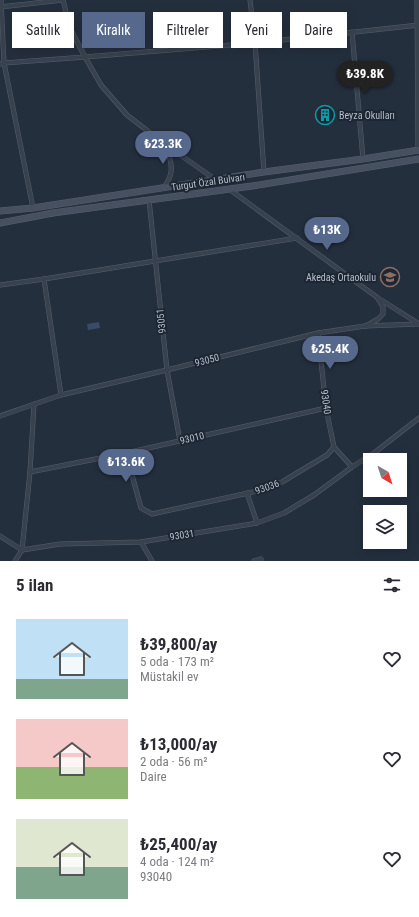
<!DOCTYPE html>
<html lang="tr">
<meta charset="utf-8">
<style>
body{margin:0;font-family:"Roboto Condensed",sans-serif;background:#f7f7f7;color:#2b2b33;height:100vh;display:flex;flex-direction:column;font-size:15px;white-space:nowrap}
*{box-sizing:border-box;margin:0}
p{font-size:13px;color:#7c7c81}
.icon{flex:none;width:22px;height:22px;fill:none;stroke:currentColor;stroke-width:2;stroke-linecap:round;stroke-linejoin:round}
.map{position:relative;height:561px;overflow:hidden}
.panel{display:flex;flex-direction:column;background:#fff;flex:1}
.panel>*{flex:none}
.banner{position:absolute;left:12px;top:12px;width:395px;height:36px;display:flex;gap:8px}
.needle{width:26px;rotate:141deg}
.buttons{position:absolute;left:363px;top:453px;display:grid;gap:8px}
.buttons a{display:grid;place-items:center;width:44px;height:44px;border-radius:0px;background:#fff;box-shadow:0 2px 10px #0003;font-size:20px}
.price{position:absolute;translate:-50% -34px;padding:0 9px;border-radius:14px;background:#56698c;color:#fff;font-size:13px;line-height:26px;filter:drop-shadow(0 1px 2px #0008)}
.price::after{content:'';position:absolute;left:50%;top:24px;width:12px;height:9px;margin-left:-6px;background:inherit;clip-path:polygon(0 0,100% 0,50% 100%)}
.price.selected{background:#222;color:#fff}
ul{padding:0;list-style:none}
li{display:flex;align-items:center;gap:12px;height:100px;padding:0 16px}
li span{display:grid;place-items:center;flex:none;width:112px;height:80px;border-radius:0px;color:#555}
li>.icon{margin-inline-start:auto}
span .icon{width:48px;height:48px;fill:#fffc;stroke-width:1}
li b{font-size:17px}
h2{display:flex;justify-content:space-between;align-items:center;height:48px;padding:0 16px;font-size:17px}
.pill{padding:0 14px;border-radius:0px;background:#fff;box-shadow:0 2px 10px #0003;font-size:14px;line-height:36px}
.pill.selected{background:#56698c;color:#fff}
.map>svg:first-child{display:block}
.water{fill:#394c67}
.lines{fill:none;stroke-linecap:round;stroke-linejoin:round}
.street-casing{stroke:#565f6c;stroke-width:5}
.secondary-casing{stroke:#565f6c;stroke-width:7}
.street{stroke:#38414e;stroke-width:4}
.secondary{stroke:#465061;stroke-width:6}
.labels{text-anchor:middle;dominant-baseline:central;stroke-width:4;stroke-linejoin:round;paint-order:stroke}
.poi-label{font-size:10px;fill:#b4bcc9;stroke:#1d2633;text-anchor:start}
.street-label{font-size:10px;fill:#b4bcc9;stroke:#1d2633}
</style>
<div class="map">
<svg width="419" height="561" viewBox="0 0 419 561">
<rect width="100%" height="100%" fill="#242f3e"/>
<polygon class="water" points="99,322 100,328 88,330 87,324"/>
<g class="lines">
<defs>
<g id="street">
<polyline points="1,0 4,63 33,208"/>
<polyline points="417,0 418,150"/>
<polyline points="0,7 63,0"/>
<polyline points="352,32 363,159"/>
<polyline points="0,64 4,63 85,57 70,28 63,0"/>
<path d="M163 144C169 154 174 165 170 176 169 180 166 184 164 188"/>
<polyline points="264,172 255,43 419,25"/>
<polyline points="216,180 162,142 127,115 101,85 85,57 255,43 250,0"/>
<polyline points="229,189 378,298 419,324"/>
<polyline points="149,200 167,370 180,441"/>
<polyline points="44,279 297,238"/>
<polyline points="0,285 44,279 61,395"/>
<polyline points="366,326 378,319 383,314 383,307 378,299"/>
<polyline points="318,333 326,408 334,447 352,467 374,453 419,418"/>
<polyline points="34,404 30,472 126,453 326,408"/>
<polyline points="0,416 61,395 167,370 318,333 365,326 419,324"/>
<polyline points="126,453 141,508 152,514 253,492 282,482 327,455 334,447"/>
<polyline points="247,493 257,523"/>
<polyline points="0,536 22,550 60,544 141,542 257,523 284,513 314,495 352,467"/>
<polyline points="141,542 152,561"/>
<polyline points="15,561 22,550 30,472"/>
<polyline points="254,561 261,559 261,561"/>
</g>
<g id="secondary">
<polyline points="0,211 33,208 264,172 363,159 419,150"/>
<polyline points="0,223 53,213 252,186 419,159"/>
</g>
</defs>
<use href="#street" class="street-casing"/>
<use href="#secondary" class="secondary-casing"/>
<use href="#street" class="street"/>
<use href="#secondary" class="secondary"/>
</g>
<defs>
<symbol id="building-ring" viewBox="-11 -11 22 22"><circle r="9.5" fill="#1d2633" stroke="#0f9aa8" stroke-width="1.5"/><path d="M-4-6H4V6H1V3H-1V6H-4ZM-2.5-4.3h1.7v1.8h-1.7ZM.8-4.3h1.7v1.8H.8ZM-2.5-1h1.7V.8h-1.7ZM.8-1h1.7V.8H.8Z" fill="#0f9aa8"/></symbol>
<symbol id="school-ring" viewBox="-11 -11 22 22"><circle r="9.5" fill="#1d2633" stroke="#8d6e63" stroke-width="1.5"/><path d="M0-5L7-2L0 1L-7-2ZM-4 1L0 2.5L4 1V4Q0 6-4 4Z" fill="#8d6e63"/></symbol>
</defs>
<g fill-rule="evenodd">
<use href="#building-ring" x="314" y="104" width="22" height="22"/>
<use href="#school-ring" x="379" y="266" width="22" height="22"/>
</g>
<g class="labels">
<g class="poi-label">
<text x="339" y="115">Beyza Okulları</text>
<text x="376" y="277" text-anchor="end">Akedaş Ortaokulu</text>
</g>
<g class="street-label">
<text transform="translate(208 182) rotate(-8)">Turgut Özal Bulvarı</text>
<text transform="translate(161 321) rotate(-96)">93051</text>
<text transform="translate(207 360) rotate(-14)">93050</text>
<text transform="translate(326 402) rotate(82)">93040</text>
<text transform="translate(192 438) rotate(-13)">93010</text>
<text transform="translate(267 487) rotate(-20)">93036</text>
<text transform="translate(182 535) rotate(-9)">93031</text>
</g>
</g>
</svg>
<div class="buttons">
<a><svg class="needle" viewBox="-14 -14 28 28"><path d="M0-13l5 13h-10z" fill="#e53935"/><path d="M0 13l5-13h-10z" fill="#7c7c81"/></svg></a>
<a><svg class="icon" aria-label="layers" viewBox="0 0 24 24"><path d="M12 4l9 5-9 5-9-5zM3 14l9 5 9-5"/></svg></a>
</div>
<b class="price selected" style="left:365px;top:95px">₺39.8K</b>
<b class="price" style="left:163px;top:165px">₺23.3K</b>
<b class="price" style="left:327px;top:251px">₺13K</b>
<b class="price" style="left:330px;top:370px">₺25.4K</b>
<b class="price" style="left:126px;top:483px">₺13.6K</b>
<div class="banner">
<a class="pill">Satılık</a>
<a class="pill selected">Kiralık</a>
<a class="pill">Filtreler</a>
<a class="pill">Yeni</a>
<a class="pill">Daire</a>
</div>
</div>
<section class="panel">
<h2>5 ilan<svg class="icon" aria-label="filters" viewBox="0 0 24 24"><path d="M4 7h16M4 17h16"/><circle cx="9" cy="7" r="2"/><circle cx="15" cy="17" r="2"/></svg></h2>
<ul>
<li><span style="background:linear-gradient(#bfe0f5 75%,#7fa58c 0)"><svg class="icon" aria-label="home" viewBox="0 0 24 24"><path d="M3 11l9-7 9 7M6 9v11h12V9"/></svg></span><div><b>₺39,800/ay</b><p>5 oda · 173 m²</p><p>Müstakil ev</p></div><svg class="icon" aria-label="heart" viewBox="0 0 24 24"><path d="M12 20l-8-8c-3-5 5-10 8-4 3-6 11-1 8 4z"/></svg></li>
<li><span style="background:linear-gradient(#f6c9c9 60%,#8fb573 0)"><svg class="icon" aria-label="home" viewBox="0 0 24 24"><path d="M3 11l9-7 9 7M6 9v11h12V9"/></svg></span><div><b>₺13,000/ay</b><p>2 oda · 56 m²</p><p>Daire</p></div><svg class="icon" aria-label="heart" viewBox="0 0 24 24"><path d="M12 20l-8-8c-3-5 5-10 8-4 3-6 11-1 8 4z"/></svg></li>
<li><span style="background:linear-gradient(#dfe7d0 60%,#7fa58c 0)"><svg class="icon" aria-label="home" viewBox="0 0 24 24"><path d="M3 11l9-7 9 7M6 9v11h12V9"/></svg></span><div><b>₺25,400/ay</b><p>4 oda · 124 m²</p><p>93040</p></div><svg class="icon" aria-label="heart" viewBox="0 0 24 24"><path d="M12 20l-8-8c-3-5 5-10 8-4 3-6 11-1 8 4z"/></svg></li>
</ul>
</section>
